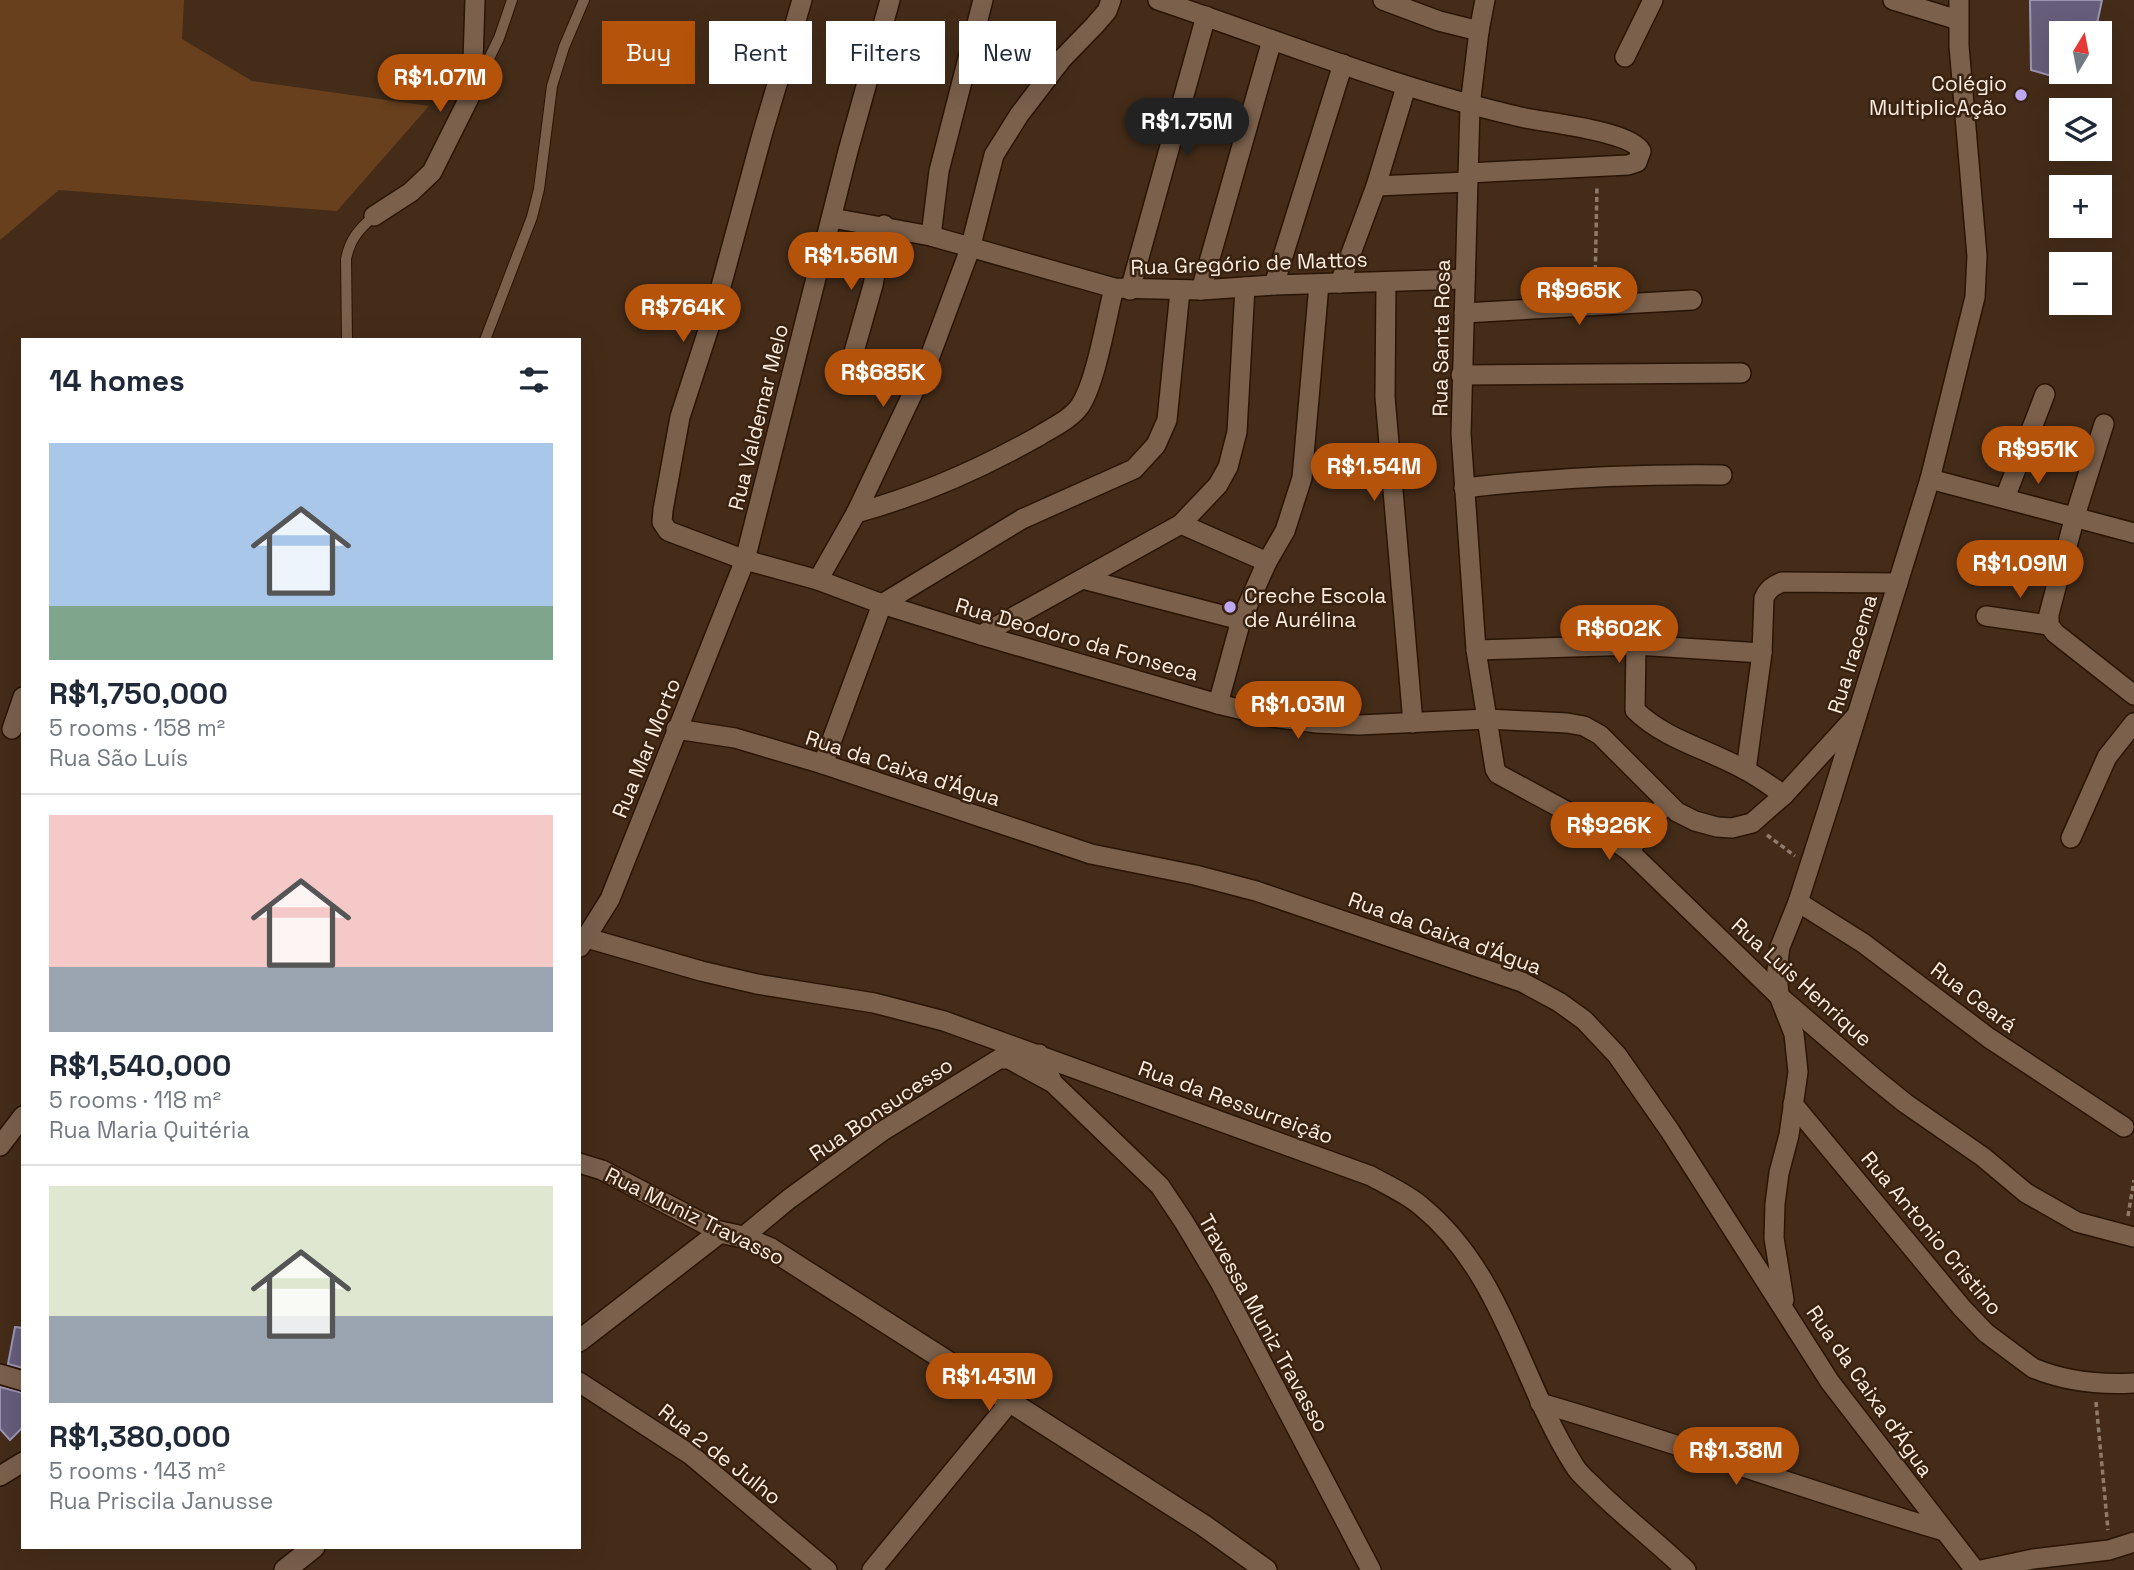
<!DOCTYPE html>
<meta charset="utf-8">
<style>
body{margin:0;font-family:"Space Grotesk",sans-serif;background:#f6f6f7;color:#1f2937;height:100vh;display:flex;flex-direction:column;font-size:26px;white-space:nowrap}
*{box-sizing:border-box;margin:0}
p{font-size:23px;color:#747a83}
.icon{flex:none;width:38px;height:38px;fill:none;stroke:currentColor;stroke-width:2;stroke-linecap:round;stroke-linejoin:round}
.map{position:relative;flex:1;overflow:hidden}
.details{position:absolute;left:21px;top:338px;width:560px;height:1211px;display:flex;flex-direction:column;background:#fff;border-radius:0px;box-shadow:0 7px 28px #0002}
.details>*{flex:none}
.guide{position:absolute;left:602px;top:21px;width:665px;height:63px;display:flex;gap:14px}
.needle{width:46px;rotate:10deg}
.buttons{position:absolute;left:2049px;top:21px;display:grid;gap:14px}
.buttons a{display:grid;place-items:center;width:63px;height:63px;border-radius:0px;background:#fff;box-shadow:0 7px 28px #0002;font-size:35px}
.price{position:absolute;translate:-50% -60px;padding:0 16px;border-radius:24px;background:#b45309;color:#fff;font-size:23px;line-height:46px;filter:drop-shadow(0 2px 4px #0008)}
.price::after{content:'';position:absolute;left:50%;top:42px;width:21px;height:16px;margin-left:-10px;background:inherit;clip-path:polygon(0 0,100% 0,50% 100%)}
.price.active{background:#222;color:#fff}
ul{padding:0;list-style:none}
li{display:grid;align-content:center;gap:14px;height:371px;padding:0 28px}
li+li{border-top:2px solid #e0e1e3}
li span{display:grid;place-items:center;height:217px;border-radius:0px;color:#555}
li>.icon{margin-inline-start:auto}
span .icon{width:126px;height:126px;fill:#fffc;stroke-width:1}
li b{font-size:30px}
h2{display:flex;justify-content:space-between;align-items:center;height:84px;padding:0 28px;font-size:30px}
.chip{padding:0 24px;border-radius:0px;background:#fff;box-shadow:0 7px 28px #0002;font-size:24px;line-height:63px}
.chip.active{background:#b45309;color:#fff}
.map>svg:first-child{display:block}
.green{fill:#68401e}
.building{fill:#665e7b;stroke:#9c94b3;stroke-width:2}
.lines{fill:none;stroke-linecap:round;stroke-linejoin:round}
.lane-casing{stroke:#2a1403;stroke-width:12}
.street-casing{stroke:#2a1403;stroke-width:22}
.secondary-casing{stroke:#2a1403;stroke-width:24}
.path{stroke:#8f7b6b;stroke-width:3.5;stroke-dasharray:5 3.5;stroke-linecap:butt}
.lane{stroke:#7b614c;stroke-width:10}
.street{stroke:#7b614c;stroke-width:19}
.secondary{stroke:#7b614c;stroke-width:21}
.poi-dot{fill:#bea9f5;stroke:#392210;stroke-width:2.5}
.labels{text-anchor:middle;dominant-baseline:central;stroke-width:5;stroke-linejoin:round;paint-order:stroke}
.poi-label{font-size:21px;fill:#fbece0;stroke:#392210;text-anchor:end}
.street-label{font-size:21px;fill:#fbece0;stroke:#392210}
</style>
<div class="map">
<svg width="2134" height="1570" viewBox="0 0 2134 1570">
<rect width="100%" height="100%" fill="#442c19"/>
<polygon class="green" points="0,0 184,0 182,39 252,81 429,106 337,211 59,190 0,240"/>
<g class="building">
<polygon points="2030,0 2102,0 2095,33 2062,33 2062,79 2031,70"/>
<polygon points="15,1327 23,1328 23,1368 8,1364"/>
<polygon points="0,1387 23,1393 23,1427 10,1440 0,1429"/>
</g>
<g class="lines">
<defs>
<g id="lane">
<polyline points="477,83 499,38 512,0"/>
<path d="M347 340 346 259C350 239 359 229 374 216"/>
<polyline points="485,340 532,217 539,189 552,86 564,47 584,0"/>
</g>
<g id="street">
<polyline points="802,0 762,135 714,312 680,417 663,510 662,522 668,531 745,560 818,580 882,604 981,635 1218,704 1272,717 1317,723 1359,725 1487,719 1567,723 1584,726 1600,735 1677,812 1695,821 1717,827 1732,828 1752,823 1784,795 1857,715"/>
<path d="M1158 0C1280 41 1400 90 1525 118 1550 123 1630 131 1641 151L1637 162 1628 165 1468 173"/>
<polyline points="1383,0 1439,21 1479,31"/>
<polyline points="1485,0 1479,31 1470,106 1461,434 1476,650 1495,769 1498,774 1592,825 1629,851 1779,996 1874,1078 1905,1103 1983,1157 2026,1193 2077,1222 2134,1237"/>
<polyline points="1893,0 1958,20"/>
<polyline points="1625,57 1653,0"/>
<polyline points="1376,186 1467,182"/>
<polyline points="374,216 411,192 432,172 472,92 475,0"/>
<polyline points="832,218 931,236 1114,288 1201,290 1274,285 1465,279"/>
<polyline points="931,236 939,171 983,0"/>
<polyline points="1386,282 1385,397 1413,723"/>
<polyline points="1340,283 1376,186 1406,87"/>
<polyline points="1274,285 1343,64"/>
<polyline points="1130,290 1206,16"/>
<polyline points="1201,290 1272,40"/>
<polyline points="1464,313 1692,300"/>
<polyline points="850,366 873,285 884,225"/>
<polyline points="1461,375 1741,373"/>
<polyline points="2104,424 2075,516 2049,614 2049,625 2055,633 2134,695"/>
<polyline points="1930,479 2134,533"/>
<path d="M1464 488C1550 478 1635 474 1722 475"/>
<polyline points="2005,498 2045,394"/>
<path d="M856 513C919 496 980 469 1037 437 1051 428 1070 420 1080 406 1096 382 1106 319 1114 288"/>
<polyline points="1181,524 1267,562"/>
<polyline points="1083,579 1241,620"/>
<polyline points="818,580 856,513 929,359 970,249 994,155 1019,115 1062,59 1094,26 1107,11 1111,0"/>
<polyline points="1986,616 2049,625"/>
<polyline points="981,635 1181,524 1218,485 1228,467 1237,432 1245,287"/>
<path d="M1636 645 1635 710C1665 740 1711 750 1747 771 1760 778 1772 787 1784 795"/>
<polyline points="1476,650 1636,645 1762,653"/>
<polyline points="1218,704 1241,620 1267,562 1285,531 1302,478 1319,284"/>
<polyline points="12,729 23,697"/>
<polyline points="676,729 735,738 823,764 1091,854 1195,875 1256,891 1522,982 1559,1002 1584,1020 1617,1055 1670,1131 1830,1382 1975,1570"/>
<polyline points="823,764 882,604 1022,519 1134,469 1156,445 1167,420 1180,291"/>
<path d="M1746 770 1762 653 1764 598C1768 589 1773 586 1782 582L1898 583"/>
<polyline points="2071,838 2107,757 2134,723"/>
<polyline points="1629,851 1667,802"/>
<polyline points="1798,902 1863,943 1989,1038 2124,1127"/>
<path d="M587 938 701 971 757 984 874 1003 944 1021 1371 1176C1387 1185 1407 1194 1421 1206 1503 1273 1520 1380 1574 1465 1579 1474 1588 1481 1595 1488 1624 1517 1657 1542 1686 1570"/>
<polyline points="580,947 610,899 745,560 848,151 890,0"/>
<polyline points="1039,1054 1053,1083 1160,1186 1184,1222 1221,1284 1371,1570"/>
<path d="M1793 1104 1962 1308 1986 1333 2033 1368C2064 1381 2100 1385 2134 1383"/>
<polyline points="0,1146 23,1116"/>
<polyline points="579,1163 602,1170 720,1232"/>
<polyline points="743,1237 789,1199 881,1132 999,1059 1009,1059 1053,1083"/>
<polyline points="1784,1300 1774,1238 1775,1204 1779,1173 1789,1135 1798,1072 1794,1034 1779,996 1777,970 1780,947 1798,902 1831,799 1930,479 1975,297 1977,256 1959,46 1959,0"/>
<polyline points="0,1374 23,1381"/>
<polyline points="579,1382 691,1455 827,1570"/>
<path d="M1540 1403C1676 1442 1808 1491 1944 1531"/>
<polyline points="0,1476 23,1462"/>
<polyline points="872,1570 1010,1402"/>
<polyline points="1981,1570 2033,1559 2109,1550 2134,1542"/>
</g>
<g id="secondary">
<polyline points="579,1341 720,1232 743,1237 771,1249 1203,1525 1266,1570"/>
<polyline points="285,1570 314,1547"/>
</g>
</defs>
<use href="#lane" class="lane-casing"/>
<use href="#street" class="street-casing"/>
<use href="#secondary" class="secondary-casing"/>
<g class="path">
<polyline points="1595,287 1597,186"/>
<polyline points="1767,835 1795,856"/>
<polyline points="2128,1216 2134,1180"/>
<polyline points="2096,1402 2108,1530"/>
</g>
<use href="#lane" class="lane"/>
<use href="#street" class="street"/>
<use href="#secondary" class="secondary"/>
</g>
<g class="poi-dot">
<circle cx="2021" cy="95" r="7"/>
<circle cx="1230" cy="607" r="7"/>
</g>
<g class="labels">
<g class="poi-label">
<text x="2007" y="83">Colégio<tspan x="2007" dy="24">MultiplicAção</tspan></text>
<text x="1244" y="595" text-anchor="start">Creche Escola<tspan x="1244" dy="24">de Aurélina</tspan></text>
</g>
<g class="street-label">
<text transform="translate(1249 263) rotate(-2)">Rua Gregório de Mattos</text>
<text transform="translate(1441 338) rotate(-89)">Rua Santa Rosa</text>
<text transform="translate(758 417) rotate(-76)">Rua Valdemar Melo</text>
<text transform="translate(1077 639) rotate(16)">Rua Deodoro da Fonseca</text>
<text transform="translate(1852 654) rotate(-73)">Rua Iracema</text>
<text transform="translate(646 748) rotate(-68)">Rua Mar Morto</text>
<text transform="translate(903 768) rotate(18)">Rua da Caixa d'Água</text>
<text transform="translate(1445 933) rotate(20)">Rua da Caixa d'Água</text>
<text transform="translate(1802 982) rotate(42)">Rua Luis Henrique</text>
<text transform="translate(1974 997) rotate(37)">Rua Ceará</text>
<text transform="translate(1236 1102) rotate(20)">Rua da Ressurreição</text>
<text transform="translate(881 1109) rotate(-34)">Rua Bonsucesso</text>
<text transform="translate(695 1216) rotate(26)">Rua Muniz Travasso</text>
<text transform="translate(1932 1233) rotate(50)">Rua Antonio Cristino</text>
<text transform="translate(1264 1323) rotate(61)">Travessa Muniz Travasso</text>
<text transform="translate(1870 1391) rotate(55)">Rua da Caixa d'Água</text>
<text transform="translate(720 1454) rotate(38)">Rua 2 de Julho</text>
</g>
</g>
</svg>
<div class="buttons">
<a><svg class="needle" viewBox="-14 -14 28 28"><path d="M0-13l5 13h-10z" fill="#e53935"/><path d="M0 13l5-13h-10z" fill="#747a83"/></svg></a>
<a><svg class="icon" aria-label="layers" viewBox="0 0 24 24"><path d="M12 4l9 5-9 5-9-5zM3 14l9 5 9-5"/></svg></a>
<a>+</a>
<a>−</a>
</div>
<b class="price" style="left:440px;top:114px">R$1.07M</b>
<b class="price active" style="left:1187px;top:158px">R$1.75M</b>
<b class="price" style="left:851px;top:292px">R$1.56M</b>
<b class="price" style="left:1579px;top:327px">R$965K</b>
<b class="price" style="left:683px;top:344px">R$764K</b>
<b class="price" style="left:883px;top:409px">R$685K</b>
<b class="price" style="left:2038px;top:486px">R$951K</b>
<b class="price" style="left:1374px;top:503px">R$1.54M</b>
<b class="price" style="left:2020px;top:600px">R$1.09M</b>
<b class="price" style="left:1619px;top:665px">R$602K</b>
<b class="price" style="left:1298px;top:741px">R$1.03M</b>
<b class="price" style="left:1609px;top:862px">R$926K</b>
<b class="price" style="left:989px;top:1413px">R$1.43M</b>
<b class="price" style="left:1736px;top:1487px">R$1.38M</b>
<div class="guide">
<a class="chip active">Buy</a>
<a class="chip">Rent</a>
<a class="chip">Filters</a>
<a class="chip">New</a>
</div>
<section class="details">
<h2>14 homes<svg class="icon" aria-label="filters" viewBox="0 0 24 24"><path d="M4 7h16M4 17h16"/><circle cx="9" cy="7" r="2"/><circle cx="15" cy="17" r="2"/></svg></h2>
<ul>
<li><span style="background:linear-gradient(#a9c7e8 75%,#7fa58c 0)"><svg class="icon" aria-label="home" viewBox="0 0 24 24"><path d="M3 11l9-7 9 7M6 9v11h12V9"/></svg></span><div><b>R$1,750,000</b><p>5 rooms · 158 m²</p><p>Rua São Luís</p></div></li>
<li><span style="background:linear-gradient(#f6c9c9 70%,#9aa5b1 0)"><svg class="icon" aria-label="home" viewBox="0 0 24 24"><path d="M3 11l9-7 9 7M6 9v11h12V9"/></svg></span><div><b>R$1,540,000</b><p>5 rooms · 118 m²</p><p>Rua Maria Quitéria</p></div></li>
<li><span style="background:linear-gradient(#dfe7d0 60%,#9aa5b1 0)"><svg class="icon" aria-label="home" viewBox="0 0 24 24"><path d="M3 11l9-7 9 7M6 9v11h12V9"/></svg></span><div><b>R$1,380,000</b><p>5 rooms · 143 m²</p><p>Rua Priscila Janusse</p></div></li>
</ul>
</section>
</div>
